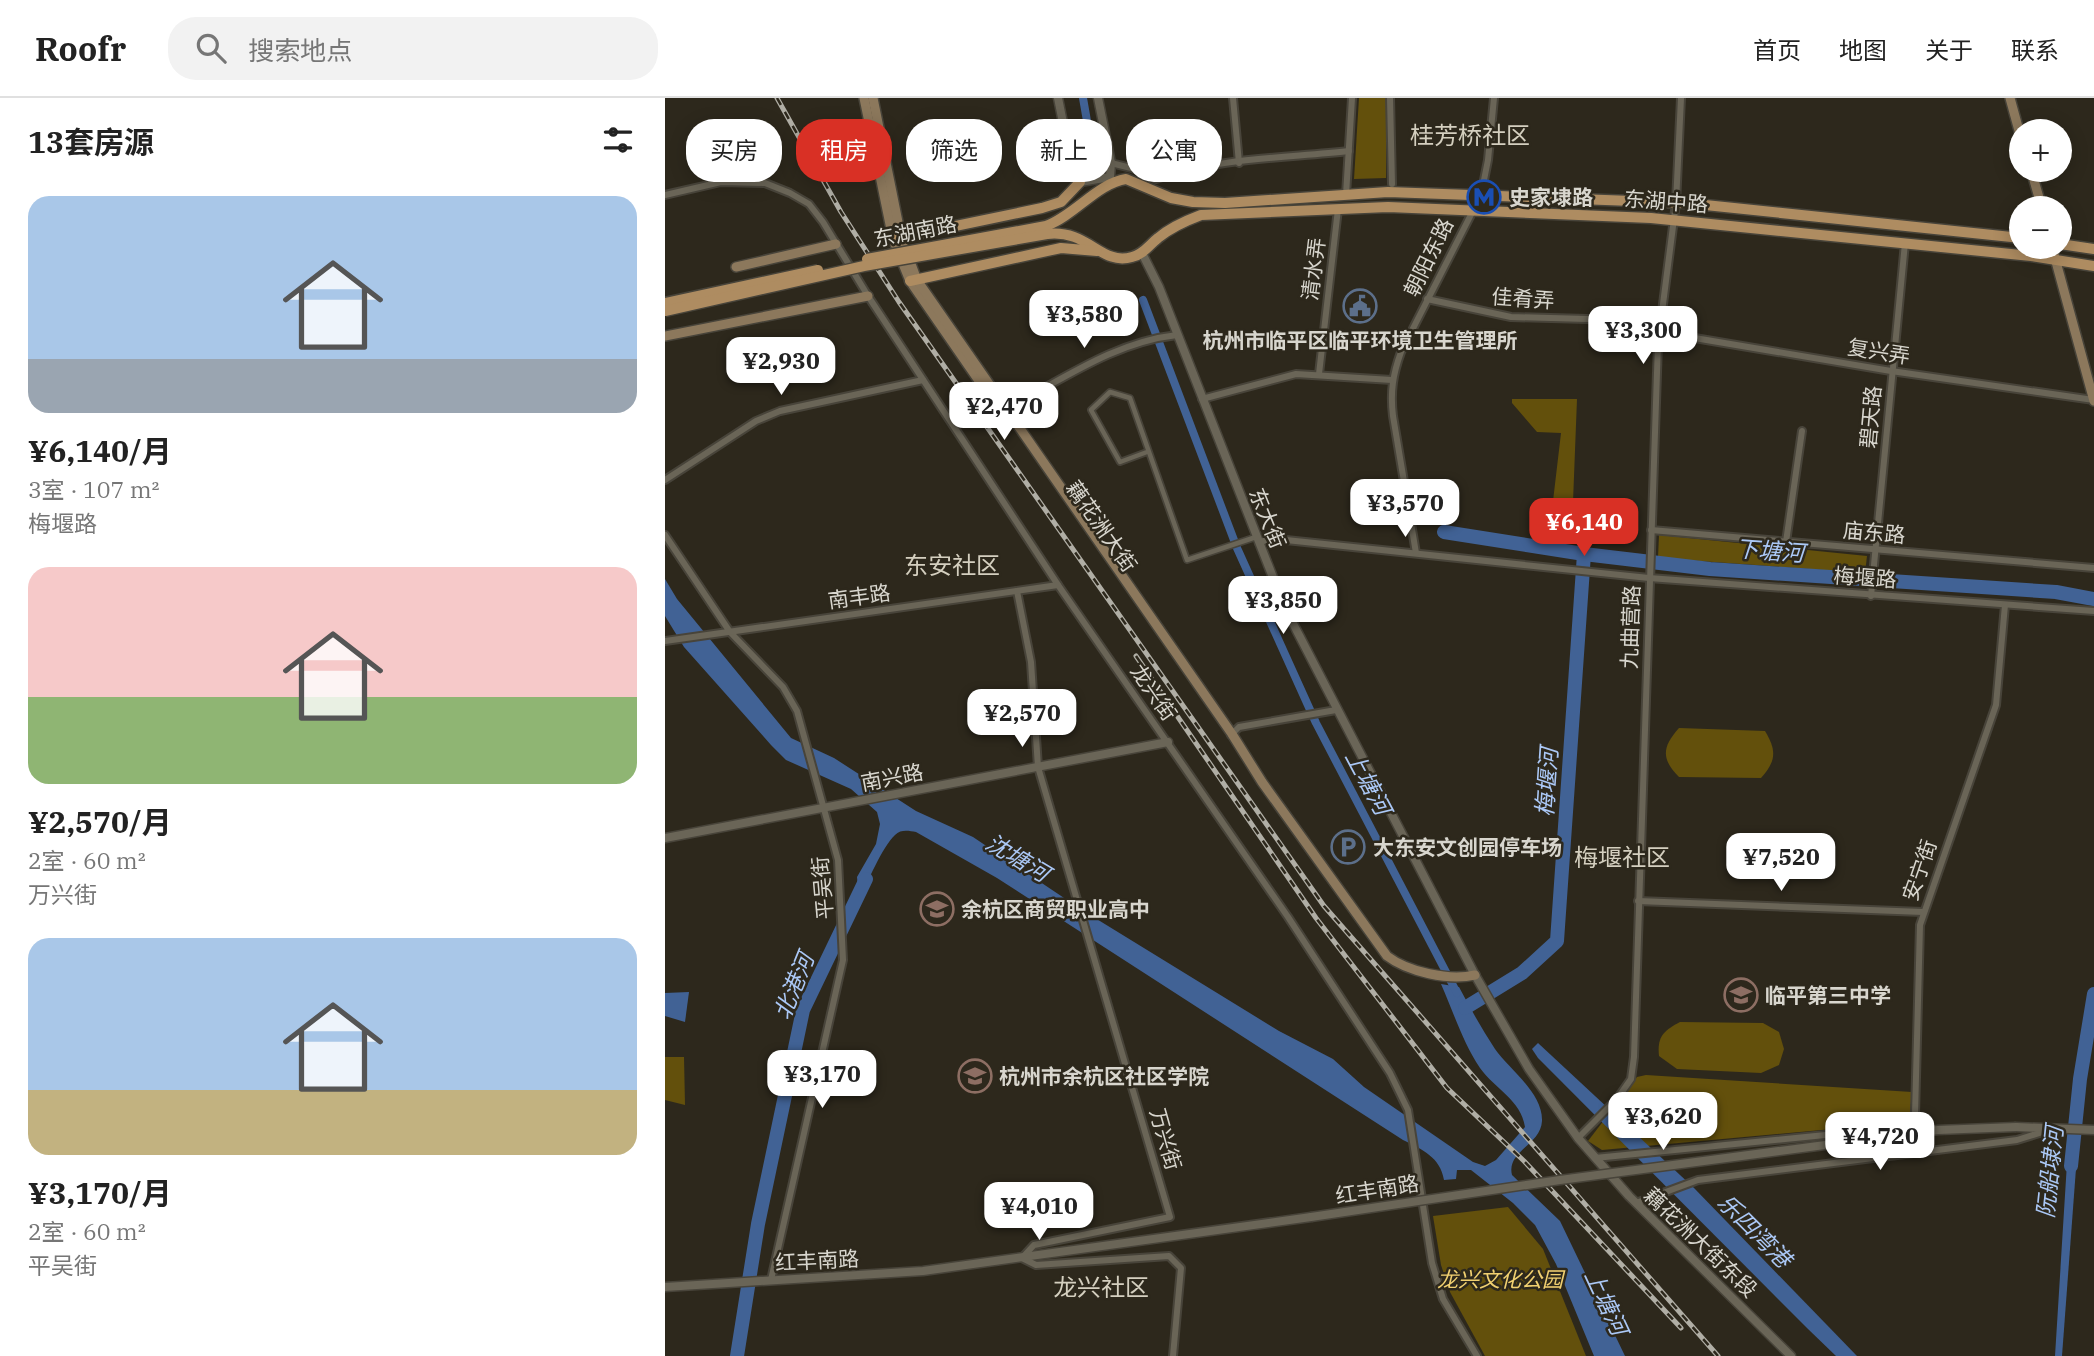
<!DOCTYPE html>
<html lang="zh">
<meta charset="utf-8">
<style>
body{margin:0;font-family:"IBM Plex Serif","Noto Sans SC",serif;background:#f2f2f2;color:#222;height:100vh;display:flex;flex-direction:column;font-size:26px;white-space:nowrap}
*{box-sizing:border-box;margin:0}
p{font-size:23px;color:#767676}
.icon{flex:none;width:38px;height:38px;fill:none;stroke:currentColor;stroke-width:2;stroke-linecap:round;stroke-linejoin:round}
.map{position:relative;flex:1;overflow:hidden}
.sheet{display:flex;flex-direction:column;background:#fff;width:665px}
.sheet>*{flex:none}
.guide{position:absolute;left:21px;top:21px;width:665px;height:63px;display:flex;gap:14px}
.fabs{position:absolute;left:1344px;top:21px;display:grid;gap:14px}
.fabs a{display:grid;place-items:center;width:63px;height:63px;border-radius:50%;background:#fff;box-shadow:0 4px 18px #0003;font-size:35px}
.price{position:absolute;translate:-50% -60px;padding:0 16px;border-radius:14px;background:#fff;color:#222;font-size:23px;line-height:46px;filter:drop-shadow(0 2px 4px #0008)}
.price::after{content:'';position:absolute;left:50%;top:42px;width:21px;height:16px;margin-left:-10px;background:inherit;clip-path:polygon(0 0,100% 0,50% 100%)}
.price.current{background:#d93025;color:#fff}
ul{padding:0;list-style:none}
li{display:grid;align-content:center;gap:14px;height:371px;padding:0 28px}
li span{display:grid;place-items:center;height:217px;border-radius:21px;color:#555}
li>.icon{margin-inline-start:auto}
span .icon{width:126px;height:126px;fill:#fffc;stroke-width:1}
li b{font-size:30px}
h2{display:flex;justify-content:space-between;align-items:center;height:84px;padding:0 28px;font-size:30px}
.pill{padding:0 24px;border-radius:28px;background:#fff;box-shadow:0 4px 18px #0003;font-size:24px;line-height:63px}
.pill.current{background:#d93025;color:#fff}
header{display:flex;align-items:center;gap:42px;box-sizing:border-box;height:98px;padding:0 35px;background:#fff;border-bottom:2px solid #e0e0e0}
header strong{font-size:33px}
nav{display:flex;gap:38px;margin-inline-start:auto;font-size:24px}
.search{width:490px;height:63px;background:#f2f2f2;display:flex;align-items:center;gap:18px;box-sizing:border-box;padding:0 24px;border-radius:28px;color:#767676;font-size:26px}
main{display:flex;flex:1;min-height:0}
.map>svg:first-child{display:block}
.green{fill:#63500c}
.water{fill:#416295}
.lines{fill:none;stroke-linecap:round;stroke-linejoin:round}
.canal{stroke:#416295;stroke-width:8}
.river{stroke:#416295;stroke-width:14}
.pedestrian-casing{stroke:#48443a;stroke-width:8}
.minor-casing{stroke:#48443a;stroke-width:10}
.tertiary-casing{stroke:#48443a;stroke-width:11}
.secondary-casing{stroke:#48443a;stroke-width:12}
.primary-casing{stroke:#48443a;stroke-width:13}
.pedestrian{stroke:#6a6557;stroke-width:4.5}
.minor{stroke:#6a6557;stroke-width:6}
.tertiary{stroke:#6a6557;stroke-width:8}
.secondary{stroke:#8c785c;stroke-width:9}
.primary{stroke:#ae8c61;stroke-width:10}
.rail-casing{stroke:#b0aea5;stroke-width:5}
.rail{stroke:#2d281c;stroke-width:2.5;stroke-dasharray:8;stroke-linecap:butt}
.tertiary-bridge-casing{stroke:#48443a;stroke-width:11;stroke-linecap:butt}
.primary-bridge-casing{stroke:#48443a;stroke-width:13;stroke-linecap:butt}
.tertiary-bridge{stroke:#6a6557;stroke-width:8}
.primary-bridge{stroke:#ae8c61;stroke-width:10}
.labels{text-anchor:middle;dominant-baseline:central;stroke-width:5;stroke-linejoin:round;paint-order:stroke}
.poi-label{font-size:21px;font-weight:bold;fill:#d8d6ce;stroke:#2d281c;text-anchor:start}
.street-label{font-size:21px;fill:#d8d6ce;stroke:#2d281c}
.park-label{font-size:21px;font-style:italic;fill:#f1d070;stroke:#2d281c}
.water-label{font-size:23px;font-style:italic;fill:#abc8f6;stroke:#2d281c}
.quarter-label{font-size:24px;fill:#d4cfbf;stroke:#2d281c}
</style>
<header>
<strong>Roofr</strong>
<div class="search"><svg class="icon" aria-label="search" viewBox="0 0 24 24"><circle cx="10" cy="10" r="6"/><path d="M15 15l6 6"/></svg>搜索地点</div>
<nav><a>首页</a><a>地图</a><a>关于</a><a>联系</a></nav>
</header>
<main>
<section class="sheet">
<h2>13套房源<svg class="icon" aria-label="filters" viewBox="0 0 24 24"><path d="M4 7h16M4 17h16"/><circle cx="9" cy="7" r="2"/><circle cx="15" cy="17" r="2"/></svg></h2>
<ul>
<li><span style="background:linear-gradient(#a9c7e8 75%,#9aa5b1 0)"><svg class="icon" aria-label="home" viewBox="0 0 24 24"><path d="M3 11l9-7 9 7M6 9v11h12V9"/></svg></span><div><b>¥6,140/月</b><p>3室 · 107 m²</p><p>梅堰路</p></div></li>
<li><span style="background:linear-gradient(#f6c9c9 60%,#8fb573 0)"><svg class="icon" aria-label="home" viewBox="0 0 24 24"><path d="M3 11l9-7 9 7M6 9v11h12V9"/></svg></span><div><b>¥2,570/月</b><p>2室 · 60 m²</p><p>万兴街</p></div></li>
<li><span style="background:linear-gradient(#a9c7e8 70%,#c2b280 0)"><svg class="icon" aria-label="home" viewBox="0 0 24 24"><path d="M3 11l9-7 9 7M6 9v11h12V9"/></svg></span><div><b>¥3,170/月</b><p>2室 · 60 m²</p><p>平吴街</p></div></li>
</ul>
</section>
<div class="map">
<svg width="1429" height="1258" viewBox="0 0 1429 1258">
<rect width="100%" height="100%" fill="#2d281c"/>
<g class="green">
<polygon points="694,0 721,0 721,80 689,81"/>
<polygon points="847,301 912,301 908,404 888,403 896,335 872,334 847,305"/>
<polygon points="994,437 1202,458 1200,475 993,460"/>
<path d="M1014 630 1100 633C1112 653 1111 663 1096 680L1014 679C996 661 997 649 1014 630Z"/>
<path d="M1015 924 1098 925 1114 934 1119 951 1114 967 1096 975 1012 971 994 958C992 939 998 933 1015 924Z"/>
<polygon points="0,959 19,959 20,1007 0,1002"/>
<polygon points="981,977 1247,994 1244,1024 937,1052 923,1043 972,979"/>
<polygon points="843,1109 878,1151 921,1258 820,1258 785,1194 776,1167 768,1118"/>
</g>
<g class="water">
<path d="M0 481 12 501 126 640 169 660 251 713 308 739 417 812 614 933 668 961 699 989 808 1064 820 1068 831 1062 860 1029C856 1002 830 991 815 970 798 945 788 913 776 886L794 889C805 910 817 931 830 951 845 972 878 995 877 1023 876 1047 841 1053 847 1077L895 1123 960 1258H929L891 1166 870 1127 848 1105 806 1072H792L791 1081 779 1082C775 1059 758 1052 738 1042L332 780 251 734C244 733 236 731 230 737 217 749 203 784 194 801L192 779 211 746 215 726 212 714 186 691 121 662 106 647 19 549 0 518Z"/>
<polygon points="24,894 20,924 0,918 0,895"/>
<polygon points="873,945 1029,1090 1192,1258 1171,1258 1143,1231 873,960 867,951"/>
<polygon points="1403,1049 1412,1049 1412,1057 1397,1258 1390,1258"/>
</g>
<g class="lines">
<g class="canal">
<polyline points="418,0 422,23"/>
<polyline points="478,202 572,450 651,625 792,895"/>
</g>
<g class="river">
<polyline points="779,434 919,456 1045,471 1391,494 1429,501"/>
<polyline points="800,910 857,875 892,843 919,456"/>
<polyline points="1406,1068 1415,981 1429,896"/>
<polyline points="72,1258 93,1126 138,912 201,781"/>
</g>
<defs>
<polyline id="pedestrian" points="482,354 455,364 426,312 445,294 465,300 522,462 591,439"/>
<g id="minor">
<polyline points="568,0 574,65"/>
<polyline points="725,0 727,86"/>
<path d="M446 65 478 73 491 81C551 60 621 60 684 53"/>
<polyline points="0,97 56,84 100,85 125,95 144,106 158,124 203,198 393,487 623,819 725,975 743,1012 767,1165 778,1201 812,1258"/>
<polyline points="681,97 687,0"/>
<polyline points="762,201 846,219 995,223"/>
<polyline points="994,234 1226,273 1429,302"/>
<polyline points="654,276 673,111"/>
<polyline points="537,301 631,276 727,282"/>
<path d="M341 311C397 282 449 244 512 237"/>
<polyline points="0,382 91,323 115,313 258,282"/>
<polyline points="986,432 1429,470"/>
<polyline points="0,437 65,534 118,589 132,613 173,762 178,862 106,1182"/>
<polyline points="1121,444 1137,333"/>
<polyline points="594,445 603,441 621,442 984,480 1429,513"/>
<path d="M751 455 728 318C725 294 728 276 736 254L816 97 823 62 829 0"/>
<polyline points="352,493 366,564 373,669 505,1119 369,1147 357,1160 371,1167 504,1158 516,1170 508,1258"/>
<polyline points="1206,498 1240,145"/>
<polyline points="0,543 393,487"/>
<polyline points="566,637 574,629 671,612"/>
<polyline points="973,803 1258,814"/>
<polyline points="913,1040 952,1001 966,981 969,959 993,245 1011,105 1016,0"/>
<polyline points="1249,1055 1255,827 1331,607 1340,507"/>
<polyline points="930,1060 1250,1028"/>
<polyline points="971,1105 1033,1082 1352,1042 1384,1032"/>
</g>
<g id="tertiary">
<polyline points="393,0 409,79 415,84 445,79 446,65 433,0"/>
<polyline points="477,155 494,189 620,510 810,877 864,971 913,1040 964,1098 1126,1258"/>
<polyline points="0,740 503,644"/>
<polyline points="1351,1029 1429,1032"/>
<polyline points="0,1189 258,1173 646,1119"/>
</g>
<g id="secondary">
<polyline points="199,0 228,141 245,183 321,293"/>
<path d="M208 0 236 139 252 182 567 636 597 684 722 858C743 874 784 883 810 877"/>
<polyline points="1345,0 1356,40"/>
<polyline points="1366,72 1377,110"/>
<polyline points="1387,149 1429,303"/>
<polyline points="71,169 171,146"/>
<polyline points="0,238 203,198"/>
</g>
<g id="primary">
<path d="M381 128C410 117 433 85 461 81L506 100 528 104 560 105 723 94 1021 105 1356 140"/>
<path d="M382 136C424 131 435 168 467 159 479 156 484 147 493 140 506 129 520 123 536 117L723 109 986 120 1366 158 1429 168"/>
<polyline points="228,141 377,110 396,104 415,84"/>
<polyline points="1395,146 1429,151"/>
<polyline points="245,183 396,150 432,153"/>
</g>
</defs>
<use href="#pedestrian" class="pedestrian-casing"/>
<use href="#minor" class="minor-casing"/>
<use href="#tertiary" class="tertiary-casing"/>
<use href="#secondary" class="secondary-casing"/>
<use href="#primary" class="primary-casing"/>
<use href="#pedestrian" class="pedestrian"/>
<use href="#minor" class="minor"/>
<use href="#tertiary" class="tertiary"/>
<use href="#secondary" class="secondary"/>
<use href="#primary" class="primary"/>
<defs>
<g id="rail">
<polyline points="112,0 176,114 234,204 659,808 1053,1258"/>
<polyline points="471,558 651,820 782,990 859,1063 1016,1230"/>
</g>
</defs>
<use href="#rail" class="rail-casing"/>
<use href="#rail" class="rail"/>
<defs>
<polyline id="tertiary-bridge" points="646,1119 895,1082 1273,1032 1351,1029"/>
<g id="primary-bridge">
<polyline points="202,161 381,128"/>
<polyline points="0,205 153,172"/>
<polyline points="0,213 199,168 382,136"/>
</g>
</defs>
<use href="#tertiary-bridge" class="tertiary-bridge-casing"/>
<use href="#primary-bridge" class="primary-bridge-casing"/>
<use href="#tertiary-bridge" class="tertiary-bridge"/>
<use href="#primary-bridge" class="primary-bridge"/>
</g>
<defs>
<symbol id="metro-ring" viewBox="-11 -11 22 22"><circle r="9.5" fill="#2d281c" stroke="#1a4fb4" stroke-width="1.5"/><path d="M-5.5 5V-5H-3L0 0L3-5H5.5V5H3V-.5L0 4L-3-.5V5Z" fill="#1a4fb4"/></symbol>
<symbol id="civic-ring" viewBox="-11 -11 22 22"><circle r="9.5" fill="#2d281c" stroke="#5c6f8a" stroke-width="1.5"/><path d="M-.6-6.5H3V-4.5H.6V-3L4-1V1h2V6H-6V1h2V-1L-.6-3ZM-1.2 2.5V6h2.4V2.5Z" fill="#5c6f8a"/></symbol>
<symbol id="parking-ring" viewBox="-11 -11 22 22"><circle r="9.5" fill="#2d281c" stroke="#5c6f8a" stroke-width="1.5"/><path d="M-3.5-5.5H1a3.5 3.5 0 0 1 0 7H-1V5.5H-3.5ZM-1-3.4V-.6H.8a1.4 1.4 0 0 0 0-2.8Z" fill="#5c6f8a"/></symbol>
<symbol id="school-ring" viewBox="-11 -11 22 22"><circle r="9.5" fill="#2d281c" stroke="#8d6e63" stroke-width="1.5"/><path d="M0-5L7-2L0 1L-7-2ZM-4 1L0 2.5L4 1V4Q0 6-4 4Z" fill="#8d6e63"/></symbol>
</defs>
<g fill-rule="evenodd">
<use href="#metro-ring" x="800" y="80" width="38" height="38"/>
<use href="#civic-ring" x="676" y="189" width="38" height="38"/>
<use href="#parking-ring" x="664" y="730" width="38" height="38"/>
<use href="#school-ring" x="253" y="792" width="38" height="38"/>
<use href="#school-ring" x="1057" y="878" width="38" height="38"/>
<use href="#school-ring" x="291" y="959" width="38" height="38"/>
</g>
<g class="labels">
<g class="poi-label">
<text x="844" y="99">史家埭路</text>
<text x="695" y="242" text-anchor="middle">杭州市临平区临平环境卫生管理所</text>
<text x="708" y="749">大东安文创园停车场</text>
<text x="296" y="811">余杭区商贸职业高中</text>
<text x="1100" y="897">临平第三中学</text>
<text x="334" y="978">杭州市余杭区社区学院</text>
</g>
<g class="street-label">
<text transform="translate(1001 103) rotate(4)">东湖中路</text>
<text transform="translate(250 133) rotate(-11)">东湖南路</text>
<text transform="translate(763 159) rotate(-64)">朝阳东路</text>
<text transform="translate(648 171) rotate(-83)">清水弄</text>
<text transform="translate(858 200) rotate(4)">佳肴弄</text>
<text transform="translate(1214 253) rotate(9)">复兴弄</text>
<text transform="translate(1205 319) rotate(-85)">碧天路</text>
<text transform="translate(603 420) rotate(68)">东大街</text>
<text transform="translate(437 428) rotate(55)">藕花洲大街</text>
<text transform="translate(1209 434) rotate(5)">庙东路</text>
<text transform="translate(1200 479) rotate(4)">梅堰路</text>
<text transform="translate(194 498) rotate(-8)">南丰路</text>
<text transform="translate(965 529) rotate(-88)">九曲营路</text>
<text transform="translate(489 594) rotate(55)">龙兴街</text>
<text transform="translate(227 679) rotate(-11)">南兴路</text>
<text transform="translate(1254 772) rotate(-71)">安宁街</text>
<text transform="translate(157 790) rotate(-95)">平吴街</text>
<text transform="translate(501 1041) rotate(74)">万兴街</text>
<text transform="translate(712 1091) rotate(-9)">红丰南路</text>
<text transform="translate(1036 1144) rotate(44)">藕花洲大街东段</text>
<text transform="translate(152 1162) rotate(-3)">红丰南路</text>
</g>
<g class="park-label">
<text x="835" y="1181">龙兴文化公园</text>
</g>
<g class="water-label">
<text transform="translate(1105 452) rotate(4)">下塘河</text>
<text transform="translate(704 684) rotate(62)">上塘河</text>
<text transform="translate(881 684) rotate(-86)">梅堰河</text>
<text transform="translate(353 759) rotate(31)">沈塘河</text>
<text transform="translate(128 888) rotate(-68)">北港河</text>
<text transform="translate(1384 1074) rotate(-84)">阮船埭河</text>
<text transform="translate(1090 1132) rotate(45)">乐四湾港</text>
<text transform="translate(942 1204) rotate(65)">上塘河</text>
</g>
<g class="quarter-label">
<text x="805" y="37">桂芳桥社区</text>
<text x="287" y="467">东安社区</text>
<text x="957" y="759">梅堰社区</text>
<text x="436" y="1189">龙兴社区</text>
</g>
</g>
</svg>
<div class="fabs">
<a>+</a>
<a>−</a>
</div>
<b class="price" style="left:419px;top:252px">¥3,580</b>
<b class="price" style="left:978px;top:268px">¥3,300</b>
<b class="price" style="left:116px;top:299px">¥2,930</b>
<b class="price" style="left:339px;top:344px">¥2,470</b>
<b class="price" style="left:740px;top:441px">¥3,570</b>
<b class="price current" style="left:919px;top:460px">¥6,140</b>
<b class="price" style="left:618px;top:538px">¥3,850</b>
<b class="price" style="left:357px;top:651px">¥2,570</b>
<b class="price" style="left:1116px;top:795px">¥7,520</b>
<b class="price" style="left:157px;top:1012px">¥3,170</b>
<b class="price" style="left:998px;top:1054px">¥3,620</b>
<b class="price" style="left:1215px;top:1074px">¥4,720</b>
<b class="price" style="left:374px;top:1144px">¥4,010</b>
<div class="guide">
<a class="pill">买房</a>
<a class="pill current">租房</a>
<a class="pill">筛选</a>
<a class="pill">新上</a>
<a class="pill">公寓</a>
</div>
</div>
</main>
